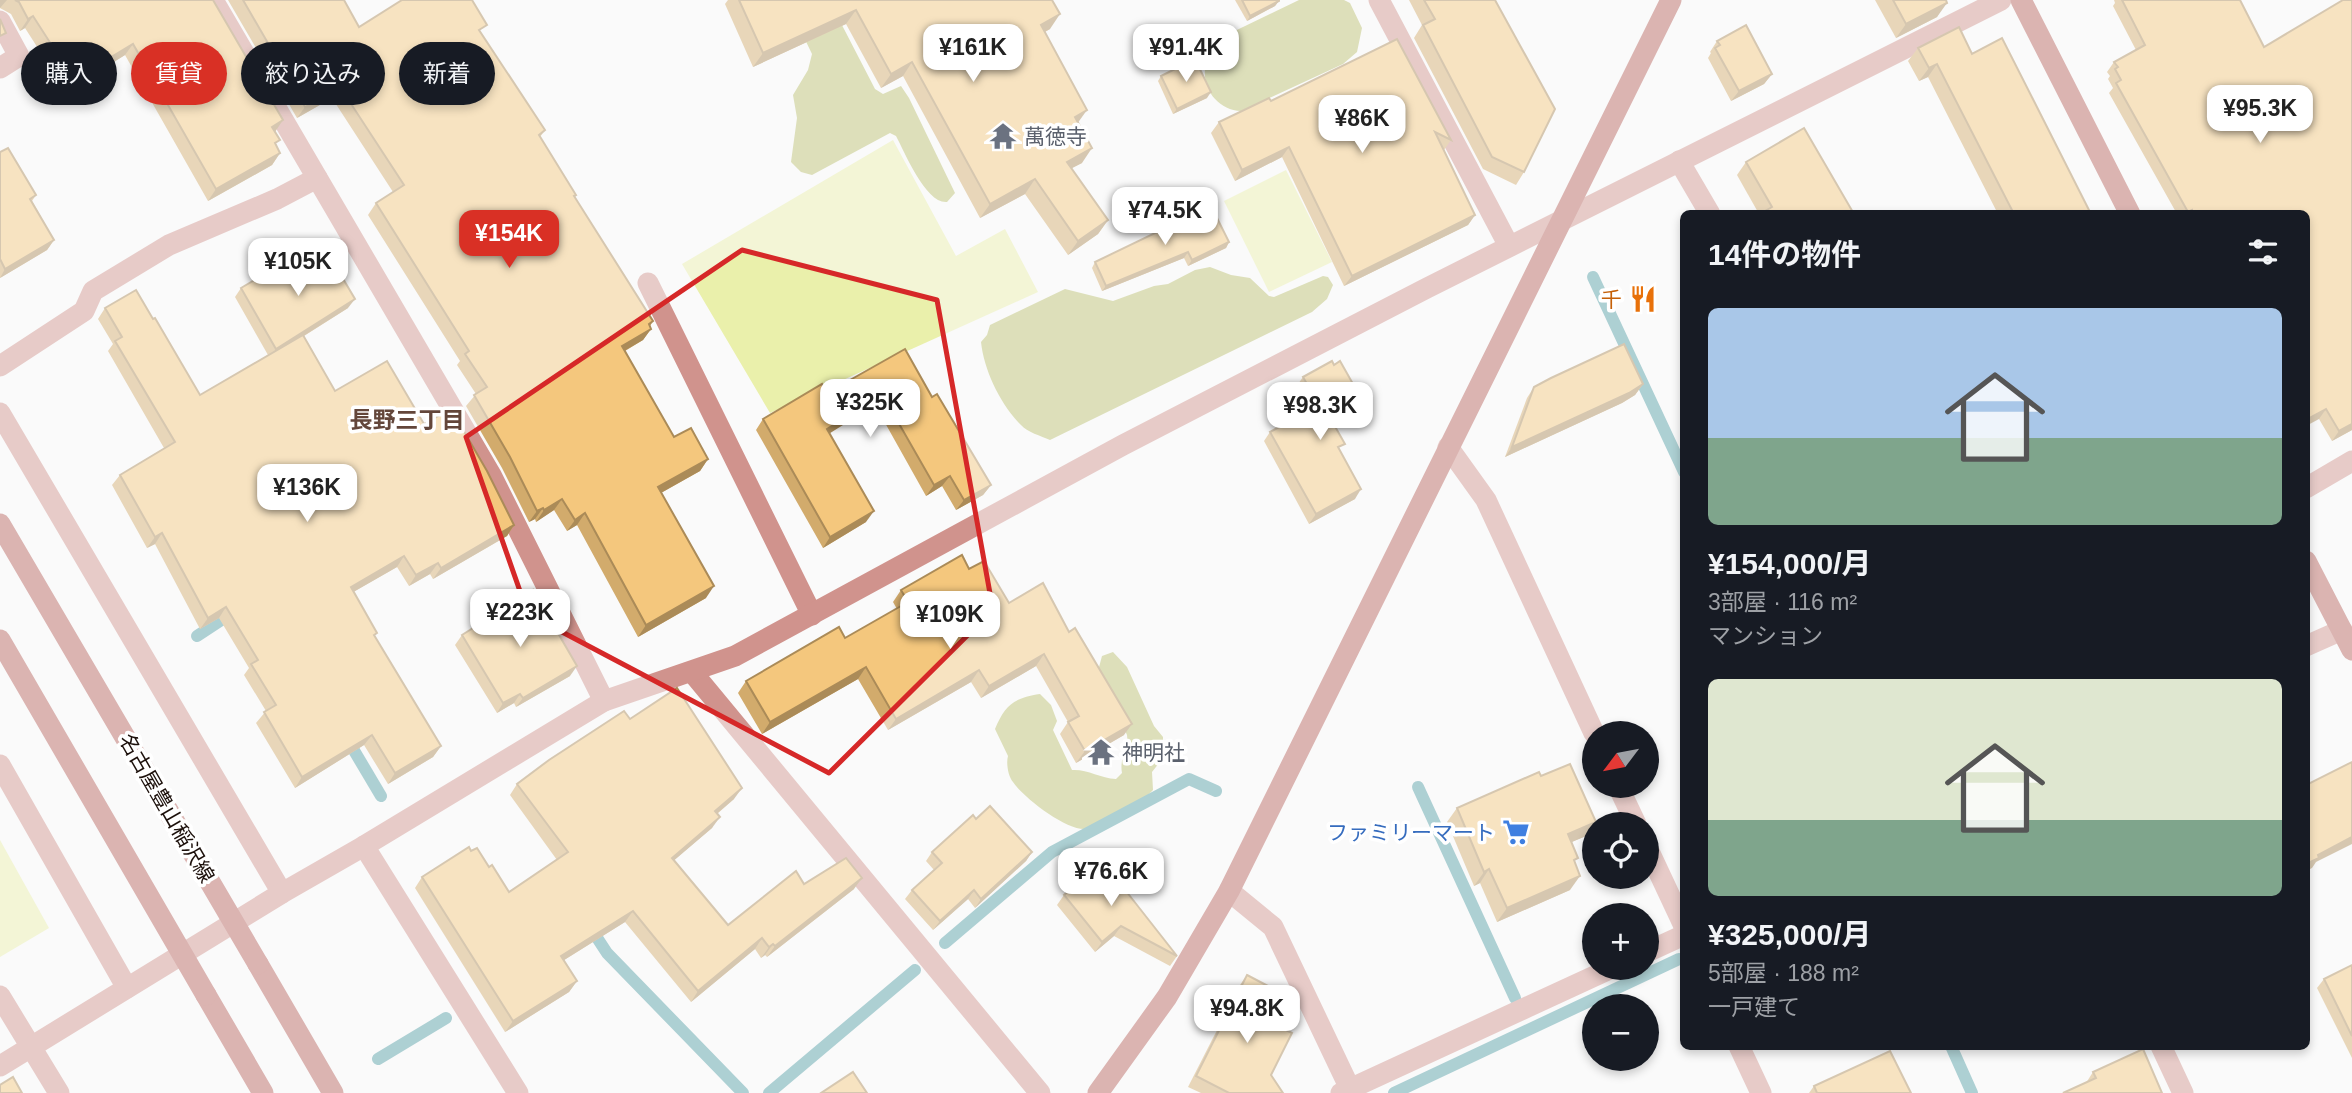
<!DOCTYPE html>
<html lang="ja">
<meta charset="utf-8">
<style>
body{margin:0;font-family:Arial,"Noto Sans JP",sans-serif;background:#242831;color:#f1f3f6;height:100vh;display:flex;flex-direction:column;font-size:26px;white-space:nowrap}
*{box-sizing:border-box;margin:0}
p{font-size:23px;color:#9ea1a6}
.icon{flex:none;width:38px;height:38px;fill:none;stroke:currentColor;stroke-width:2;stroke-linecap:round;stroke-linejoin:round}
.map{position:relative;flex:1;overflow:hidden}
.details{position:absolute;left:1680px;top:210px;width:630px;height:840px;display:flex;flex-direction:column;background:#171b24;border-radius:10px;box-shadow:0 4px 10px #0003}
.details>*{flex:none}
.banner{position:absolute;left:21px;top:42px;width:665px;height:63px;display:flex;gap:14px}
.needle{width:46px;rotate:238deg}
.buttons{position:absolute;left:1582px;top:721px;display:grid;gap:14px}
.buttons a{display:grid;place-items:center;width:77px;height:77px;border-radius:50%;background:#171b24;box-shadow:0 4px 10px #0003;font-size:35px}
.price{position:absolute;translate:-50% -60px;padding:0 16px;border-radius:14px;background:#fff;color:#222;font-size:23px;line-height:46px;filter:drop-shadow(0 2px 4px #0008)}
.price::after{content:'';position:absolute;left:50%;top:42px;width:21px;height:16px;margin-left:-10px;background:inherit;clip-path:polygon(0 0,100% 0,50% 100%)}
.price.active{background:#d93025;color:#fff}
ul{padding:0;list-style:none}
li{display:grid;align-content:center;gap:14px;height:371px;padding:0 28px}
li span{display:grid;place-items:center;height:217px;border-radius:10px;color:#555}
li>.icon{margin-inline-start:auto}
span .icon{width:126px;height:126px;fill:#fffc;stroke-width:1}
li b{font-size:30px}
h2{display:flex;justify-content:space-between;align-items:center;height:84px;padding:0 28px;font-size:30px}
.chip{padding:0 24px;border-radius:32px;background:#171b24;box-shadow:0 4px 10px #0003;font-size:24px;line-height:63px}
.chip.active{background:#d93025;color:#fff}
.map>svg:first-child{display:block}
.green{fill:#eaf0ab}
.forest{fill:#babf6d}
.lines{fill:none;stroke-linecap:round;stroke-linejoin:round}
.stream{stroke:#509da5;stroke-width:12}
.lane{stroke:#d0938d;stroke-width:21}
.street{stroke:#d0938d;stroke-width:21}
.secondary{stroke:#b55f59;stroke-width:21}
.secondary-bridge{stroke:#b55f59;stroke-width:21}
.wall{fill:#d2ab6c}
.shaded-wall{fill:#ab8b58}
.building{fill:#f4c77d;stroke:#ab8b58;stroke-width:2}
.marked{fill:none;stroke:#d62828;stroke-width:5;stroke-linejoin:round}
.labels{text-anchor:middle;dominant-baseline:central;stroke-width:7;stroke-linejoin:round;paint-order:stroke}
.worship-label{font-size:21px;fill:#5b616d;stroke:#fff;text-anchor:start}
.food-label{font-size:21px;fill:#c56008;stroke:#fff;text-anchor:end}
.street-label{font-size:21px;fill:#1c100b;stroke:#fff}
.shop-label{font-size:21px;fill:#366cbe;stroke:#fff;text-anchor:end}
.neighbourhood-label{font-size:23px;font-weight:bold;fill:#63463a;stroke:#fff}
</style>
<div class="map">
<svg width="2352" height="1093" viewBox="0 0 2352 1093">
<rect width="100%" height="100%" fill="#fafafa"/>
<g class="green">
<polygon points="893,140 956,256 1005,229 1038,292 770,413 682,264"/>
<polygon points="1286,170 1332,262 1269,292 1224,201"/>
<polygon points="0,840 49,928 0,957"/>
</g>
<g class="forest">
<path d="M786 0H829L875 89 883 94 901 86 909 98 955 193 947 202C926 204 905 153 896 136L890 133 812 175 801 172 791 162 797 118 793 95 808 70 812 54Z"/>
<path d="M1299 0H1344L1350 3 1362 28 1357 52 1343 64 1241 111C1217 110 1200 87 1206 63 1207 55 1211 48 1214 41Z"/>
<path d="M1210 267 1231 275 1250 278 1269 296 1274 297 1323 276 1328 277 1333 285 1327 299 1312 312 1050 440C1041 436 1027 432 1021 425 1000 404 984 370 981 342L987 335 990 325 1065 289 1113 301 1154 286 1168 284 1195 270Z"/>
<path d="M1113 652 1127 667 1154 726 1163 737V758L1152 772 1153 790 1148 795C1135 803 1099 828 1085 829 1066 830 1024 798 1013 782 1008 776 1006 763 1008 756L995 729C1005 705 1014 698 1040 694L1051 705 1057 721 1053 730 1072 770C1087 769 1100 778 1116 779L1122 773C1119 757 1129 749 1127 735L1098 671 1102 656Z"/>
</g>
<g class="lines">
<g class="stream">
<polyline points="1593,277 1684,472"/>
<polyline points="197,636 235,611"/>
<polyline points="346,737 381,796"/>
<polyline points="1418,787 1515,998"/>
<polyline points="590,927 607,953 743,1093"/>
<polyline points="945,943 1052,852 1189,779 1216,791"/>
<polyline points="1951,1046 1972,1093"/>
<polyline points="378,1059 446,1018"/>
<polyline points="769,1093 915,970"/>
<polyline points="1394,1093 1679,959"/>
</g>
<polyline class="lane" points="648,283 812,615"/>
<g class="street">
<polyline points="213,0 491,475 604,701"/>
<polyline points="1379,0 1509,246"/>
<polyline points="0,21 19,56 0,68"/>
<polyline points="1679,161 1710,214"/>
<polyline points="0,366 84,311 93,291 169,245 277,199 317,178"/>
<polyline points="0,413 282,893"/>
<polyline points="1448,447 1486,500 1594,733"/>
<polyline points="2306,488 2352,461"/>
<polyline points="2306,646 2342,630"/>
<polyline points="692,672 1040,1093"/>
<polyline points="0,765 127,988"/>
<polyline points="1618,786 1636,824"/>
<polyline points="364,846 518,1093"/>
<polyline points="1647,847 1684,926"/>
<polyline points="1229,891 1273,927 1352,1093"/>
<polyline points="1647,952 1684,935"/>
<polyline points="0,996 59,1093"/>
<polyline points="1739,1046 1761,1093"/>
<polyline points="2161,1046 2183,1093"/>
<polyline points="0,1066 282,893 364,846 604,701 735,656 1123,445 1427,288 2001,0"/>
<polyline points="1341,1093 1612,968"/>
</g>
<g class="secondary">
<polyline points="2021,0 2130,214"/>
<polyline points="2306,561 2352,650"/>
<polyline points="258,964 333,1093"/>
<polyline points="206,995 263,1093"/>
<polyline points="1098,1093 1167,997 1229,891 1671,0"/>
</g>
<g class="secondary-bridge">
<polyline points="0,524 258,964"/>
<polyline points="0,640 206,995"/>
</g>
</g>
<g class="wall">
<polygon points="0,0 213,0 275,131 276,146 280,153 272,165 208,201 125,55 80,83 73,72 59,81 25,28 20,31 11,14 0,8"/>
<polygon points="228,0 344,0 359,27 481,33 545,130 540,137 576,195 575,197 653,321 650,326 651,329 643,340 625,351 674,437 708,459 700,471 661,493 706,598 638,637 577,525 567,531 554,510 536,522 535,519 529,522 502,468 466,406 476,394 457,365 460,361 368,215 376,203 393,192 332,98 297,118"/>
<polygon points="728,0 1052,0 1050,29 1045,32 1078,123 1082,163 1071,168 1108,220 1098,234 1068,255 1025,194 980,218 903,76 881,88 846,24 753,67 725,4"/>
<polygon points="1235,0 1279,0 1275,6 1247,21"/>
<polygon points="1409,0 1495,0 1524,172 1516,185 1483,169 1414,38 1422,25"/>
<polygon points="1875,0 1946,0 1937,17 1896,38"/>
<polygon points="2114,0 2240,0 2264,47 2352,0 2352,430 2332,441 2319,419 2306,214 2177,214 2109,93 2113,88 2108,79 2110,76 2107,72 2114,62 2136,50 2113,6 2115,3"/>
<polygon points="1397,39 1451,140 1444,150 1475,215 1468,225 1344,286 1282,157 1235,181 1211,133 1219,122 1271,101"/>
<polygon points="1717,41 1772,74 1764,84 1731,101 1708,58 1711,53 1710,52"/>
<polygon points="1918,48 1972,54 2091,214 1998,214 1928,77 1919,81 1908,61"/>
<polygon points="1161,76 1207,98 1173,114 1158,81"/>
<polygon points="0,152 36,195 32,201 54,240 47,250 0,278"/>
<polygon points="1746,162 1854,214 1759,214 1737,175"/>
<polygon points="1229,242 1226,248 1188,266 1184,258 1102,291 1092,268 1095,262"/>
<polygon points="280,275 348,308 304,336 335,391 424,424 514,525 507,536 433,579 430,574 409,586 397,567 353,592 375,637 441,746 433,757 388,784 364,745 295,788 256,723 266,711 244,675 249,668 219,618 200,629 155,544 147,548 112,485 120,475 164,448 108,351 113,344 98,319 105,308 200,395 268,355 235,297 241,288"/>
<polygon points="1303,377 1351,400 1327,413 1355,499 1309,524 1264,441 1270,432 1310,410 1296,387"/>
<polygon points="1643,384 1635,395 1622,403 1505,457 1527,398 1534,387"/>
<polygon points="827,393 932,397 991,485 983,495 956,510 942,486 926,496 875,405 829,433 866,522 823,548 756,430 763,419"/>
<polygon points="969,569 1009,603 1124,735 1076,763 1060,734 1068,722 1036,666 981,698 971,682 888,730 858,679 762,734 738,693 746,681 845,638 897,609 893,602 901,590"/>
<polygon points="462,635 570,676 516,707 514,703 497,713 455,645"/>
<polygon points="630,719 734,799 717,814 712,828 674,860 728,925 804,884 854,889 767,957 765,955 761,958 755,949 691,1002 625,922 564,960 577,981 569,992 505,1032 415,888 422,877 471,851 489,867 509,892 557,860 510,795 517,784"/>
<polygon points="1541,776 1596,822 1586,836 1571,842 1575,863 1570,890 1497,922 1480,883 1474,886 1447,822 1457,808"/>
<polygon points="976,819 1032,852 1026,861 975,908 968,899 933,930 905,899 912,890 934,870 926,861 932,852"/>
<polygon points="1064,895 1177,956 1170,966 1114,936 1095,952 1057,905"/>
<polygon points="2352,965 2352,1058 2317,988 2324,979"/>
<polygon points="1247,975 1271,1075 1283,1093 1201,1093 1188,1087 1240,985"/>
<polygon points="2093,1072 2162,1093 2086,1083"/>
<polygon points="1814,1086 1911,1093 1809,1093"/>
</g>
<g class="shaded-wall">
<polygon points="0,0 7,0 0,8"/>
<polygon points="1279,1 1275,6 1247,21 1250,16"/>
<polygon points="1947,3 1937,17 1896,38 1906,24"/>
<polygon points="856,10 846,24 753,67 763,53"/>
<polygon points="1060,14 1050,29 1031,39 1041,25"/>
<polygon points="33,16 25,28 20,31 28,19"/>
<polygon points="133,44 125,55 80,83 88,71"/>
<polygon points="81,61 73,72 59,81 67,69"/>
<polygon points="912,62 903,76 881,88 891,74"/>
<polygon points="1937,64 1928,77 1919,81 1929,68"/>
<polygon points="1772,74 1764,84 1731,101 1739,91"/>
<polygon points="340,87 332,98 297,118 305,107"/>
<polygon points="1211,92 1207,98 1173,114 1177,109"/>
<polygon points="1087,110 1077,124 1075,117"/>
<polygon points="283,120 275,132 272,127"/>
<polygon points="1289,147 1282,157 1235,181 1242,170"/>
<polygon points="1092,148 1082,163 1057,176 1067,162"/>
<polygon points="280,153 272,165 208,201 216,189"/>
<polygon points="1035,179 1025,194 980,218 990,204"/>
<polygon points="1475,215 1468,225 1344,286 1352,276"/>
<polygon points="1108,220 1098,234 1068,255 1078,241"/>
<polygon points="54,240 47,250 0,278 5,269"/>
<polygon points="1229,242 1226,248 1188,266 1192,260"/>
<polygon points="1188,252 1184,258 1102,291 1106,286"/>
<polygon points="355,299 348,308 270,357 276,349"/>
<polygon points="653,321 645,332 651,329 643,340 614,357 622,346"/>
<polygon points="1643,384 1635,395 1622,403 1505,457 1512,447"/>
<polygon points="1357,391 1351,400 1318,418 1325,409"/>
<polygon points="882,394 875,405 819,440 827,429"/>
<polygon points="2326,409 2319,419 2306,426 2306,420"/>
<polygon points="2352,424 2352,430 2332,441 2339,431"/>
<polygon points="708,459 700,471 650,499 658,487"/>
<polygon points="950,476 942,486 926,496 934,485"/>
<polygon points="991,485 983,495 956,510 964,500"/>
<polygon points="1361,489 1355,499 1309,524 1316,514"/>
<polygon points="562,499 554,510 536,522 544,510"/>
<polygon points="543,508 535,519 529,522 537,511"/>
<polygon points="874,511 866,522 823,548 830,537"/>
<polygon points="585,513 577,525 567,531 575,520"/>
<polygon points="514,525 507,536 433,579 441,568"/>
<polygon points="162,533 155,544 147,548 155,537"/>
<polygon points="404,556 397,567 343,598 351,587"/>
<polygon points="438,563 430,574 409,586 416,575"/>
<polygon points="714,586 706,598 638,637 646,625"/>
<polygon points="226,607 219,618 200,629 208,618"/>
<polygon points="1044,654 1036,666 981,698 989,686"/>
<polygon points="577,666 570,676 516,707 523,698"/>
<polygon points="866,667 858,679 762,734 770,722"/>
<polygon points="979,670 971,682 888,730 896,719"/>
<polygon points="520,694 514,703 497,713 503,703"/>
<polygon points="1132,724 1124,735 1076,763 1085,751"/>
<polygon points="372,735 364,745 295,788 302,777"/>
<polygon points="441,746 433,757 388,784 395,773"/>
<polygon points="742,788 734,799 707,822 715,811"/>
<polygon points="720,817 712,828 664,869 672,858"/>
<polygon points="1596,822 1586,836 1558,848 1568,834"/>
<polygon points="2352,837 2352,844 2316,862 2312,868 2306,871 2306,864 2318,855"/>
<polygon points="1032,852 1026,861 975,908 981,899"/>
<polygon points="1489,869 1480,883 1474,886 1484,872"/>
<polygon points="1580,876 1570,890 1497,922 1507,908"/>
<polygon points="862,878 854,889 767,957 775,946"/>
<polygon points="974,890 968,899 933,930 940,921"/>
<polygon points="633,911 625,922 553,967 561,956"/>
<polygon points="1121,926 1114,936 1095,952 1102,942"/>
<polygon points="762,938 755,949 691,1002 698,991"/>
<polygon points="773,944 765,955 761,958 769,947"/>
<polygon points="577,981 569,992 505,1032 513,1021"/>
</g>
<g class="building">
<polygon points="15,0 213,0 283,120 272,127 280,140 275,143 280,153 216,189 133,44 88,71 81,61 67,69 33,16 28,19 19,2"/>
<polygon points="243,0 344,0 359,27 402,0 472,0 487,25 479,30 545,130 539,135 576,195 574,196 653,321 649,324 651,329 622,346 674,437 691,428 708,459 658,487 714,586 646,625 585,513 575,520 562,499 544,510 543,508 537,511 510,457 474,395 487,387 465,354 469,351 376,203 404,185 340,87 305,107"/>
<polygon points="739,0 1052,0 1060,14 1041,25 1087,110 1075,117 1092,148 1067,162 1108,220 1078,241 1035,179 990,204 912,62 891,74 856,10 763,53"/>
<polygon points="1242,0 1279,0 1279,1 1250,16"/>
<polygon points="1424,0 1495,0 1555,109 1524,172 1492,157 1423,25 1435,19"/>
<polygon points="1893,0 1946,0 1947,3 1906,24"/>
<polygon points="2122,0 2240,0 2264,47 2343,0 2352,0 2352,424 2339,431 2326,409 2306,420 2306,214 2193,214 2192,210 2188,212 2116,83 2121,80 2115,69 2118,67 2114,62 2145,45"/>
<polygon points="0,19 6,33 0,36"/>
<polygon points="1746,25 1772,74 1739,91 1715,48 1720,45 1717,41"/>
<polygon points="1959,27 1972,54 2002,38 2091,214 2014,214 1937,64 1929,68 1918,48"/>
<polygon points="1397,39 1451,140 1435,132 1475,215 1352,276 1289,147 1242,170 1219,122 1269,98 1271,101"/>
<polygon points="1195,59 1211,92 1177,109 1161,76"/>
<polygon points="1804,128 1854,214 1760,214 1772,207 1746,162"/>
<polygon points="8,148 36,195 30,199 54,240 5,269 0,259 0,152"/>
<polygon points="1211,206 1229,242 1192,260 1188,252 1106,286 1095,262"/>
<polygon points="326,250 355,299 276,349 241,288 275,268 280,275"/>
<polygon points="136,290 153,319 155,318 200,395 303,335 335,391 387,361 424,424 451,409 487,471 514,525 441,568 438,563 416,575 404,556 351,587 377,633 374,635 441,746 395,773 372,735 302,777 264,712 276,705 251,664 258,660 226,607 208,618 162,533 155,537 120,475 175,442 115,341 122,337 105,308"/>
<polygon points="1624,344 1643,384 1629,393 1512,447 1534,387 1551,378"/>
<polygon points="905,349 932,397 937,394 991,485 964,500 950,476 934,485 882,394 827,429 874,511 830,537 763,419 822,384 827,393"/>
<polygon points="1332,361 1334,365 1340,361 1357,391 1325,409 1345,444 1338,447 1361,489 1316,514 1270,432 1319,405 1303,377"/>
<polygon points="962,555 969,569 984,561 1009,603 1043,583 1069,632 1075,628 1132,724 1085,751 1068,722 1079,716 1044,654 989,686 979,670 896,719 866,667 770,722 746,681 839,627 845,638 908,602 901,590"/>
<polygon points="533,590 577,666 523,698 520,694 503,703 462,635"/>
<polygon points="677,688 742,788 715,811 720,817 672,858 728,925 796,871 804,884 846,858 862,878 775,946 773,944 769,947 762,938 698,991 633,911 561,956 577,981 513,1021 422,877 469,847 471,851 477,848 489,867 492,865 509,892 568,852 517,784 549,760 624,711 630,719"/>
<polygon points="2352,762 2352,837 2318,855 2319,858 2306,864 2306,785"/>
<polygon points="1570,764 1596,822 1568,834 1578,858 1574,860 1580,876 1507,908 1489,869 1484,872 1457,808 1539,772 1541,776"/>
<polygon points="990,806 1032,852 981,899 974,890 940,921 912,890 942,863 932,852 973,815 976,819"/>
<polygon points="1104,863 1177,956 1121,926 1102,942 1064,895"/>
<polygon points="2352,965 2352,1036 2324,979"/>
<polygon points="1247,975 1268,986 1276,1025 1292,1033 1271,1075 1283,1093 1229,1093 1196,1076"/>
<polygon points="2143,1049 2162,1093 2063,1093 2096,1078 2093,1072"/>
<polygon points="1890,1051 1911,1093 1817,1093 1814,1086"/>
<polygon points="853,1072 867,1093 821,1093"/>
<polygon points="13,1077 22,1093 0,1093 0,1085"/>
</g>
<path d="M0 0H2352V1093H0ZM742 250 937 300 993 610 829 773 528 614 466 437Z" fill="#fafafa" fill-opacity=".55" fill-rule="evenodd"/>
<path class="marked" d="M742 250 937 300 993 610 829 773 528 614 466 437Z"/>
<defs>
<symbol id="temple-bare" viewBox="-9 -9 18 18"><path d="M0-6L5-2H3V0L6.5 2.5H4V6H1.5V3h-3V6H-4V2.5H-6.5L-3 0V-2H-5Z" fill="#6b7280" stroke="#fff" stroke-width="2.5" paint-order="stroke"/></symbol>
<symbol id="restaurant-bare" viewBox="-9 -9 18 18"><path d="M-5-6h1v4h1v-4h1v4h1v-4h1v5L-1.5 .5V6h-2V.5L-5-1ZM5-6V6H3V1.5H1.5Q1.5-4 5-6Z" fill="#e8710a" stroke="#fff" stroke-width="2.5" paint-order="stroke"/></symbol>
<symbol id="supermarket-bare" viewBox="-9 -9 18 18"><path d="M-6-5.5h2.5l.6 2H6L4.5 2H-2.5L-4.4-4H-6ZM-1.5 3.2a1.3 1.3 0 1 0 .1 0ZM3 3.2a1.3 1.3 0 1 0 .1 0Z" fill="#3f7fe0" stroke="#fff" stroke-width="2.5" paint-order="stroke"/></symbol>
</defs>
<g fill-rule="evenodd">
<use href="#temple-bare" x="984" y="117" width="38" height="38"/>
<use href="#restaurant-bare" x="1624" y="280" width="38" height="38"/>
<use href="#temple-bare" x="1082" y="733" width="38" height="38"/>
<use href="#supermarket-bare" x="1497" y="813" width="38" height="38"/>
</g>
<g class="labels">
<g class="worship-label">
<text x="1024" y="136">萬徳寺</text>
<text x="1122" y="752">神明社</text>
</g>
<g class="food-label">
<text x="1622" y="299">千</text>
</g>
<g class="street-label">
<text transform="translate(167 808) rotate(60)">名古屋豊山稲沢線</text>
</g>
<g class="shop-label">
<text x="1495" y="832">ファミリーマート</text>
</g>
<g class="neighbourhood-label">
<text x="407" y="420">長野三丁目</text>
</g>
</g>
</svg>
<div class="buttons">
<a><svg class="needle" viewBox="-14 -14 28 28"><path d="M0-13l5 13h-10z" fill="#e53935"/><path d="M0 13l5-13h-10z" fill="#9ea1a6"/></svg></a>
<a><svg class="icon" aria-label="locate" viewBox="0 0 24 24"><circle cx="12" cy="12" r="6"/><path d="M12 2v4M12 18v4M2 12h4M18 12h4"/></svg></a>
<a>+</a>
<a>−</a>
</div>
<b class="price" style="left:973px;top:84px">¥161K</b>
<b class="price" style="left:1186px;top:84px">¥91.4K</b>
<b class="price" style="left:2260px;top:145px">¥95.3K</b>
<b class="price" style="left:1362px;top:155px">¥86K</b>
<b class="price" style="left:1165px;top:247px">¥74.5K</b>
<b class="price active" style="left:509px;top:270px">¥154K</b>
<b class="price" style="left:298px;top:298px">¥105K</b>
<b class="price" style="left:870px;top:439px">¥325K</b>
<b class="price" style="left:1320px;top:442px">¥98.3K</b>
<b class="price" style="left:307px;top:524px">¥136K</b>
<b class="price" style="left:520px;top:649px">¥223K</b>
<b class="price" style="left:950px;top:651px">¥109K</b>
<b class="price" style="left:1111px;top:908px">¥76.6K</b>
<b class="price" style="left:1247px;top:1045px">¥94.8K</b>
<div class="banner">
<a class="chip">購入</a>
<a class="chip active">賃貸</a>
<a class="chip">絞り込み</a>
<a class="chip">新着</a>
</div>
<section class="details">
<h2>14件の物件<svg class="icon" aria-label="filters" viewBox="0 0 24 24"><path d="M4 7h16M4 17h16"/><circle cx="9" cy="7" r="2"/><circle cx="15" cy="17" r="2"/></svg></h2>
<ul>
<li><span style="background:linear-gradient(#a9c7e8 60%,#7fa58c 0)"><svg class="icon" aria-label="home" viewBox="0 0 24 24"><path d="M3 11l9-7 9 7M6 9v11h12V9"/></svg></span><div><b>¥154,000/月</b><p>3部屋 · 116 m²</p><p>マンション</p></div></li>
<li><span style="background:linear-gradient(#dfe7d0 65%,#7fa58c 0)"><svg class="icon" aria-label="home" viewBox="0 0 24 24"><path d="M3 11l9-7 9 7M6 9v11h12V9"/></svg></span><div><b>¥325,000/月</b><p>5部屋 · 188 m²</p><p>一戸建て</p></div></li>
</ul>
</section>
</div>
